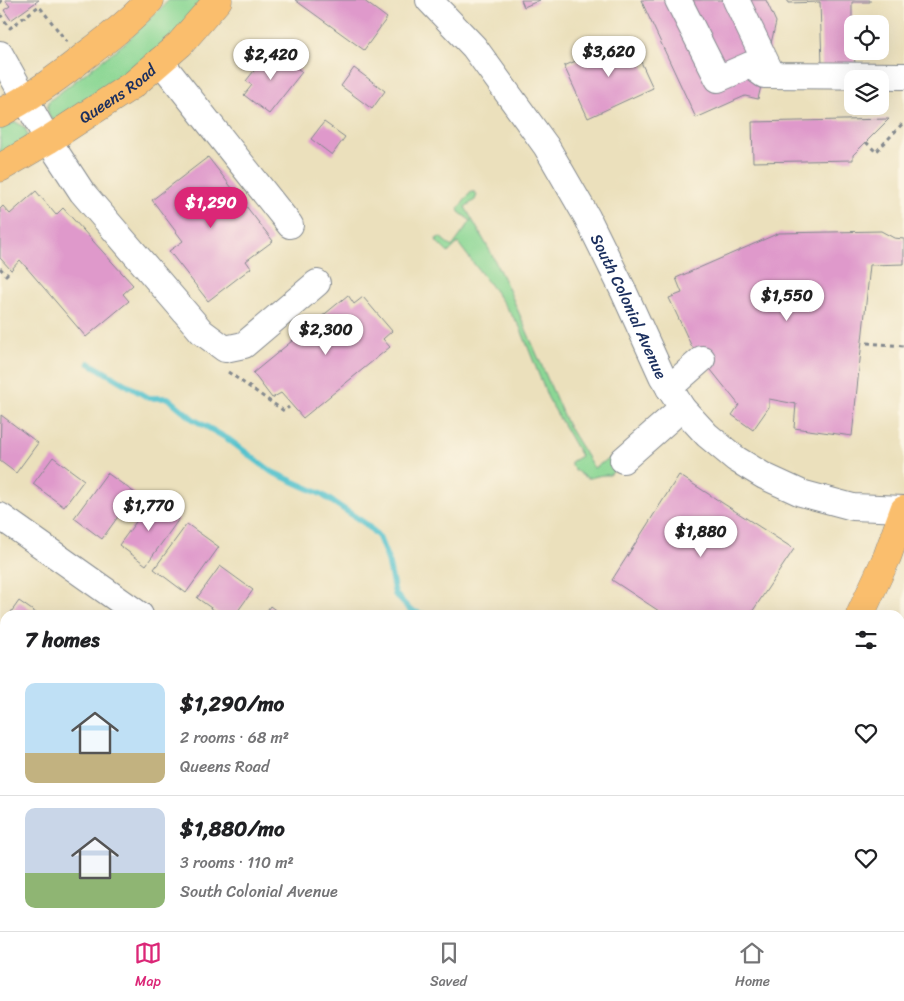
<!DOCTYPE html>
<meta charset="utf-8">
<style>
body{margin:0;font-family:Sriracha,sans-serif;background:#f2f2f2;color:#202124;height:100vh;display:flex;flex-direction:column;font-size:19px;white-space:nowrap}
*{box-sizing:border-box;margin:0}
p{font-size:16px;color:#757577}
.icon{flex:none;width:28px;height:28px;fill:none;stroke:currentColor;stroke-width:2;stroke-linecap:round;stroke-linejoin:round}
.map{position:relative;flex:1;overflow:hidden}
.sheet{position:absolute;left:0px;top:610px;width:905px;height:321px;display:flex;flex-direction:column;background:#fff;border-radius:15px 15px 0 0;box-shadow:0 5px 20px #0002}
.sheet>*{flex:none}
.fabs{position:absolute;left:844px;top:15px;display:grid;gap:10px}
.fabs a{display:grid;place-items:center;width:45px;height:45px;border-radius:10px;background:#fff;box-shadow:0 5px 20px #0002;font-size:25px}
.price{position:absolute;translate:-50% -42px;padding:0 11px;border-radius:18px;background:#fff;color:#222;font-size:16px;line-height:32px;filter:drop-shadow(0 1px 2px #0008)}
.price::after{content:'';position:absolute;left:50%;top:30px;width:15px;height:11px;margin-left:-8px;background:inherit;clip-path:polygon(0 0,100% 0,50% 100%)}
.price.current{background:#db2777;color:#fff}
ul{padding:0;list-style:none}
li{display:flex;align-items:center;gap:15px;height:125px;padding:0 25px}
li+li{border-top:1px solid #e0e0e0}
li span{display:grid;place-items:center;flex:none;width:140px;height:100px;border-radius:10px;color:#555}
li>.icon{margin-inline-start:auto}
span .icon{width:60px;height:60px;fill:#fffc;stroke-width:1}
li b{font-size:21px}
h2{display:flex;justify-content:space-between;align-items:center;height:60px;padding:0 25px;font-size:21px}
.tab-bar{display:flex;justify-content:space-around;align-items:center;height:70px;border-top:1px solid #e0e0e0;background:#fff;font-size:14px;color:#757577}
.tab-bar a{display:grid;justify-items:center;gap:2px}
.tab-bar .current{color:#db2777}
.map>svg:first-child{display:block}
.green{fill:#8cd794;stroke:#548379}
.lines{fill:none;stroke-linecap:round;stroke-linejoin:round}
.stream{stroke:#55c2cd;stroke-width:6}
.building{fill:#df99cb}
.minor-casing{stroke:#83888d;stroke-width:28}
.major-casing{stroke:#83888d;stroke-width:29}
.path{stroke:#83888d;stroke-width:3;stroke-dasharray:4 4;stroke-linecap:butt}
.minor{stroke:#fff;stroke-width:26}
.major{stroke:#fabe6d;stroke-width:28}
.labels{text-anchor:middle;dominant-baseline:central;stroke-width:4.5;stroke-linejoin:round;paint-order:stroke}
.street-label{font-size:16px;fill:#1b2f5e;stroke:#fcf5e5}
</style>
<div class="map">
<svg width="904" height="931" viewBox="0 0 904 931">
<rect width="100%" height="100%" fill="#fcf5e5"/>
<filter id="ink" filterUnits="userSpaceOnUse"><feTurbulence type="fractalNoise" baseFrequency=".02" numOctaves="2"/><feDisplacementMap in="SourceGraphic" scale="10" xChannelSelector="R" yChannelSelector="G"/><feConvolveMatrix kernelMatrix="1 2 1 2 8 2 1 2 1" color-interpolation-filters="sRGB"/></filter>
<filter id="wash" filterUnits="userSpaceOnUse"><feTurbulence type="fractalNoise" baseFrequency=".0096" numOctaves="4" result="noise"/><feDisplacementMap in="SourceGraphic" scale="20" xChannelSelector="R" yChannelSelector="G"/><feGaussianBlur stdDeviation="1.12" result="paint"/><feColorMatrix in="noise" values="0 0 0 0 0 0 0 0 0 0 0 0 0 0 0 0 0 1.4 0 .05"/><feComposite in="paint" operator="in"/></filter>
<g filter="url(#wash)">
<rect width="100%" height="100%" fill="#ebe0bc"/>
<g class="green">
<path d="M169 0H206L166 44 58 123C49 118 45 112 49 101L126 42Z"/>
<polygon points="16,122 25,128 28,136 0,159 0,128"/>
<path d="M471 192H475L477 195 475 200 465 207 490 251 509 290 567 424 594 468 610 458H613L616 464 615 470 610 475C586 474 594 487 571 466V462L581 456 548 398 520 327 497 294 458 243 448 253 437 242 436 239 440 237 452 247 471 221 459 212 458 209Z"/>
<polygon points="900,774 904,774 904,931 681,931 685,926 900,926"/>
</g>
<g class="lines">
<polyline class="stream" points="89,363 149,398 168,398 193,419 228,439 272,472 321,494 366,524 379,537 388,560 395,594 411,611 425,615"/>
</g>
<g id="blocks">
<g class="building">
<polygon points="5,0 39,0 11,20 4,10 10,6"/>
<polygon points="295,0 363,0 387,18 364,50"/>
<polygon points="521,0 540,0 524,7"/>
<polygon points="641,0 766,0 776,22 758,99 745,96 696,118"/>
<polygon points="788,0 870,0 870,2 852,2 852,51 854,51 855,64 822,65 820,2 788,3"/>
<polygon points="630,38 653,88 588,118 564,66"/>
<polygon points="272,48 302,72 269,114 244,95 252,85 246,81"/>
<polygon points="354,68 385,91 372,109 341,86"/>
<polygon points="889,119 853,155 853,160 753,162 752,122"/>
<polygon points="324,122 345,137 332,155 311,139"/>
<polygon points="208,157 273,241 246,261 251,268 208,301 169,251 183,241 152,200"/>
<polygon points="36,191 56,215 63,208 133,285 123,294 129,301 86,337 20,260 11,270 0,258 0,209 3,206 10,214"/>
<polygon points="881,231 894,238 904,239 904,264 870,265 852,436 794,428 796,404 769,399 769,407 753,430 732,415 739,405 691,345 669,298 682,293 676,278 779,233"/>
<polygon points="348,295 354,304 363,297 392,331 383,339 390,347 303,418 281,393 272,398 253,373"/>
<polygon points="1,415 38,443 16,473 0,461"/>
<polygon points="53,457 84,480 64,507 33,484"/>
<polygon points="107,473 135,493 102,539 74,518"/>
<polygon points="679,475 794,549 750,615 665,615 612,580"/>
<polygon points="152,500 179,519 146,565 119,545"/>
<polygon points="187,524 219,547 186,593 154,569"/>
<polygon points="220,566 253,590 235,615 221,615 197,598"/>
<polygon points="19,601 39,615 9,615"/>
<polygon points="270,606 282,615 264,615"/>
<polygon points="5,621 5,656 0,653 0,628"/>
<polygon points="900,682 904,685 904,691 902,694 904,695 904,709 900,715"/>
<polygon points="0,870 5,874 5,906 0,913"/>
<polygon points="19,926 65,926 62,931 16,931"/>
<polygon points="99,926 108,926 114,931 95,931"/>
<polygon points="322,926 382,926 379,931 319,931"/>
</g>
</g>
</g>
<g filter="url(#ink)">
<use href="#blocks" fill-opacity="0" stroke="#83888d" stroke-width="1"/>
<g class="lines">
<defs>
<g id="minor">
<path id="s1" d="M429 0 474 47 546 146 587 217 623 290 662 376 682 408 707 435 736 459 764 476 801 493 853 507 904 509"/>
<polyline points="678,0 718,79 750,65 764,75 904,76"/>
<polyline points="736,0 772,75"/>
<polyline points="0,54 48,140 82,192 202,332 225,349 244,345 317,283"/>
<polyline points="160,61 290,225"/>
<polyline points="669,388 702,359"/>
<polyline points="623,460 682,408"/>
<polyline points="0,516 140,615"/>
<polyline points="900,759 904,759"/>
<polyline points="582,926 589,931"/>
<polyline points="486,931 490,926"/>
<polyline points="553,931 557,926"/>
</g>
<g id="major">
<path d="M0 113C31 97 59 77 86 55 109 38 131 21 150 0"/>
<path id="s2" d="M0 168 48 140 134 84 180 44 218 0"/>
<polyline points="860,615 887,557 904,510"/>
<polyline points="646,931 650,926"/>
</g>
</defs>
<use href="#minor" class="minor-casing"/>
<use href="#major" class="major-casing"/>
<g class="path">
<polyline points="0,3 1,2 0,0"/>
<polyline points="0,14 10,28 39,6 67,42"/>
<polyline points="866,142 876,152 904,122"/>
<polyline points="0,268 6,275 11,270"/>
<polyline points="867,343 904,346"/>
<polyline points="228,372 284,411 289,407"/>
<polyline points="900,857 904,857"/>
<polyline points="708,931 711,926"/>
</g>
<use href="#minor" class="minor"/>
<use href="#major" class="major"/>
</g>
</g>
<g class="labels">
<g class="street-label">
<text stroke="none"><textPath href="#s2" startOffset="139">Queens Road</textPath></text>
<text stroke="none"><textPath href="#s1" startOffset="368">South Colonial Avenue</textPath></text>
</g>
</g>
</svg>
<div class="fabs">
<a><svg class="icon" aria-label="locate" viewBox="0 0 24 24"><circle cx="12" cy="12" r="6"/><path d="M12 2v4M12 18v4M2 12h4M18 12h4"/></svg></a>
<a><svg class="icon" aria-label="layers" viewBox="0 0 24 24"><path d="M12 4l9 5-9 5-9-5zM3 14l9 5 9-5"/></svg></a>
</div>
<b class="price" style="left:609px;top:78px">$3,620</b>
<b class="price" style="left:271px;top:81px">$2,420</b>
<b class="price current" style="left:211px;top:229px">$1,290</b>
<b class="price" style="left:787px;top:322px">$1,550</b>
<b class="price" style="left:326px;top:356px">$2,300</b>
<b class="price" style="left:149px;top:532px">$1,770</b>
<b class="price" style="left:701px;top:558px">$1,880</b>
<section class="sheet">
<h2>7 homes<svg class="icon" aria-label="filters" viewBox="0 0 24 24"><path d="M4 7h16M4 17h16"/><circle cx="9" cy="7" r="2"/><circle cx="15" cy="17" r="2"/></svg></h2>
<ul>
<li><span style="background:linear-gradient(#bfe0f5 70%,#c2b280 0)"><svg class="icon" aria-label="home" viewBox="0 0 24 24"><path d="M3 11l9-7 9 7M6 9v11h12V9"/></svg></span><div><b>$1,290/mo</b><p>2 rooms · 68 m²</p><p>Queens Road</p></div><svg class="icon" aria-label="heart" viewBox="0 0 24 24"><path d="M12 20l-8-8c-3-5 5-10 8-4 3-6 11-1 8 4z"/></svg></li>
<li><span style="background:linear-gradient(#c9d6e8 65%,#8fb573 0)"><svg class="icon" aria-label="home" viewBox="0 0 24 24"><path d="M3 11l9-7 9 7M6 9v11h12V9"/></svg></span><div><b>$1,880/mo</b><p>3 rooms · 110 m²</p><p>South Colonial Avenue</p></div><svg class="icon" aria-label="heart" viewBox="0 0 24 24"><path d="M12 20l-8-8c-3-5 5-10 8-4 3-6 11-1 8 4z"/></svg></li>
</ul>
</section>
</div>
<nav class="tab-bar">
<a class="current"><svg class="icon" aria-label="map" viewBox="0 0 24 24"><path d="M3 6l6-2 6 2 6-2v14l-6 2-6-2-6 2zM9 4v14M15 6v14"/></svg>Map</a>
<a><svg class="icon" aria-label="saved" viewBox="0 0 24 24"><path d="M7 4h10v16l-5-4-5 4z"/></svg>Saved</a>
<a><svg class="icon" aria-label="home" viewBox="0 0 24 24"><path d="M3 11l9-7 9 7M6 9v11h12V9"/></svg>Home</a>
</nav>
